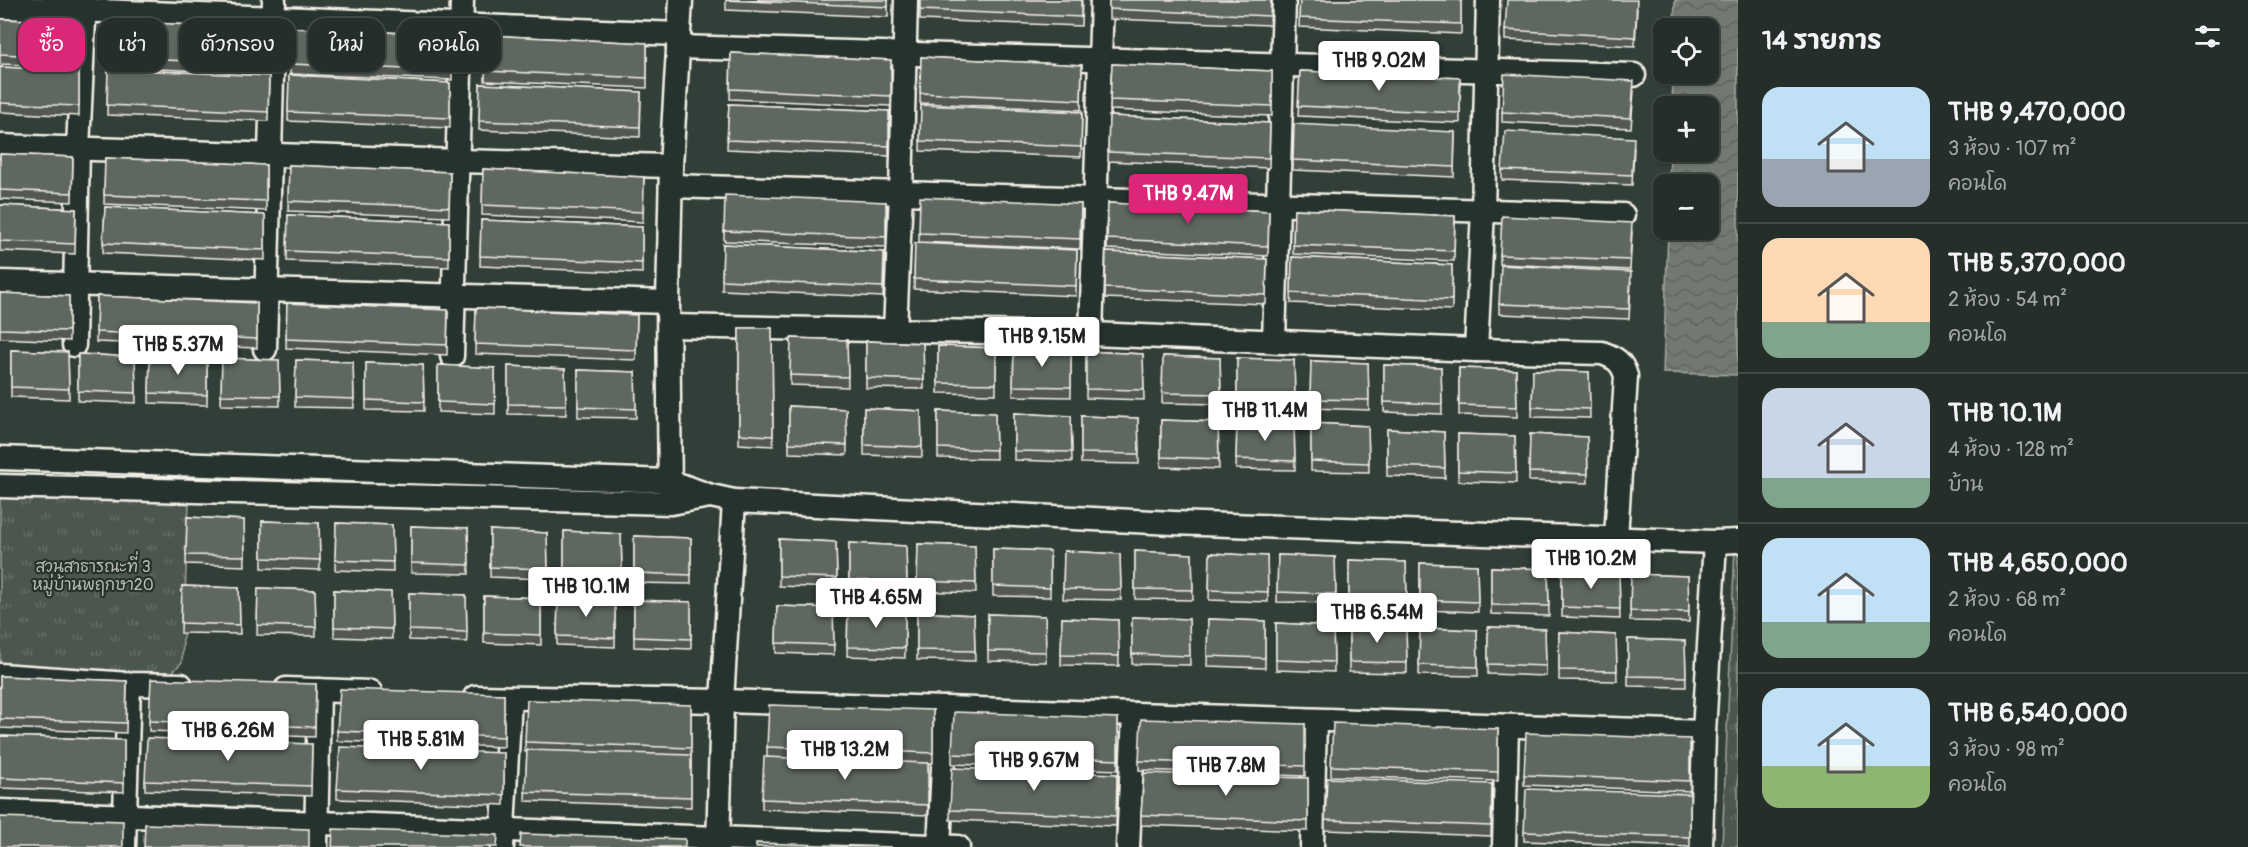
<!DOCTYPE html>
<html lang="th">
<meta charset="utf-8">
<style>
body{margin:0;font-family:Pangolin,"Playpen Sans Thai",sans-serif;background:#323a36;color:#f1f3f6;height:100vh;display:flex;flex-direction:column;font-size:22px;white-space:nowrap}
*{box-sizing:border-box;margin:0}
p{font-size:20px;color:#a4a8a8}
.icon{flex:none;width:33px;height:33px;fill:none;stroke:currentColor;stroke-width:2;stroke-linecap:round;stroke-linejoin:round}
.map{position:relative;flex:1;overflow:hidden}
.sheet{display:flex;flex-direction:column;background:#262e2a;width:510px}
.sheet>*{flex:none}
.top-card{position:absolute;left:18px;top:18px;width:570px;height:54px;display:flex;gap:12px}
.tools{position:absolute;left:1653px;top:18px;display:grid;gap:12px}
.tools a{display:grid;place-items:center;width:66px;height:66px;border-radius:12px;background:#262e2a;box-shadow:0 2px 4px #0004,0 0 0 2px #424a47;font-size:30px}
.price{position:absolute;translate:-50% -51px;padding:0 14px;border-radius:6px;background:#fff;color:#222;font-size:20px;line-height:39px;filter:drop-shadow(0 2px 3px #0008)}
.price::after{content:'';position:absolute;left:50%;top:36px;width:18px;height:14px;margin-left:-9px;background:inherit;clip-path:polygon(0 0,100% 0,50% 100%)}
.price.current{background:#db2777;color:#fff}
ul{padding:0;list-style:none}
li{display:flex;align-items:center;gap:18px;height:150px;padding:0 24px}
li+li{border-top:2px solid #424a47}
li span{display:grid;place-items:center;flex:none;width:168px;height:120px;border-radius:18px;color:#555}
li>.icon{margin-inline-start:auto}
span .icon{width:72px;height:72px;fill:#fffc;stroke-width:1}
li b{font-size:26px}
h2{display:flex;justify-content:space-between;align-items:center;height:72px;padding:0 24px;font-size:26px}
.tag{padding:0 21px;border-radius:18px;background:#262e2a;box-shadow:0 2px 4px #0004,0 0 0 2px #424a47;font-size:21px;line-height:54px}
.tag.current{background:#db2777;color:#fff}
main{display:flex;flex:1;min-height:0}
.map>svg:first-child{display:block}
.grass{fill:url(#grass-tufts);stroke:#a0a49c;stroke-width:1.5}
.water{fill:url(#water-waves);stroke:#a6a9a1;stroke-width:1.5}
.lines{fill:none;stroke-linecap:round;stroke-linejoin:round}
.minor-casing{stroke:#f4f1e8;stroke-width:27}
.minor{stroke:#26332d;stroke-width:22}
.wall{fill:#525953;stroke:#f4f1e8;stroke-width:1.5}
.building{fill:#5f6861;stroke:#f4f1e8;stroke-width:1.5}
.labels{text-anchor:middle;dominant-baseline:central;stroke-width:4.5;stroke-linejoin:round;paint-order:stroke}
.park-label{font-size:16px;fill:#b9bbb2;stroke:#26332d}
</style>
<main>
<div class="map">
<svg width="1738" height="847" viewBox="0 0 1738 847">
<defs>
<pattern id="grass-tufts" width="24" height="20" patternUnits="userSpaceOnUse" patternTransform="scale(1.5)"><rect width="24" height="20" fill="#4c564f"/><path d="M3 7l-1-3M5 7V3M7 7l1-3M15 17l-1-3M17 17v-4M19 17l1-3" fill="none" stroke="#666f68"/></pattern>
<pattern id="water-waves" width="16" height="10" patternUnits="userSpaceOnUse" patternTransform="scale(1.5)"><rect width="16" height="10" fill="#727972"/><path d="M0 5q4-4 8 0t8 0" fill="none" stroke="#60635e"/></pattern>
</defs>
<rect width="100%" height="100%" fill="#323e38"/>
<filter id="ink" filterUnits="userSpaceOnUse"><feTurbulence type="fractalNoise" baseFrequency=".0167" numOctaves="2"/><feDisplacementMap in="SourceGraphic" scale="12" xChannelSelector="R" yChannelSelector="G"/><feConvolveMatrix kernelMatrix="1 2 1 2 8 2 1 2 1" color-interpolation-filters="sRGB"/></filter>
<g filter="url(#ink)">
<g class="grass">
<polygon points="0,479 177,484 189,503 182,662 162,683 0,678"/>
<polygon points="1735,547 1738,547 1738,847 1722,847"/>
</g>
<polygon class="water" points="1675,0 1738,0 1738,375 1663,373 1668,230 1708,230 1708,184 1669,184 1670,152 1708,152 1708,106 1672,106 1673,74 1708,74 1708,28 1674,28"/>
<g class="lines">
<defs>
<g id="minor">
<polyline points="0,7 679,34"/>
<polyline points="678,47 1634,75"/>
<polyline points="0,146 458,161 671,166"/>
<polyline points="671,186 1623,215"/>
<polyline points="0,282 668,302"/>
<path d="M669 326 1091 334 1476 350 1602 353C1616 358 1622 362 1626 376L1616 538"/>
<polyline points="895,331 901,192 906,0"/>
<polyline points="1091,334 1102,0"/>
<polyline points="1274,341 1284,0"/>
<polyline points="74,345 78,148 85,0"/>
<polyline points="265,349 274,0"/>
<polyline points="1476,350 1483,211 1488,0"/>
<polyline points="452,356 462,0"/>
<polyline points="0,458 669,481 711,496 734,501 1173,523 1715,542 1738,541"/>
<polyline points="0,486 671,503 710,496"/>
<polyline points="670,496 668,302 671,166 681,0"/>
<polyline points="0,675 129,684 181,685"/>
<polyline points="286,689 370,692"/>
<polyline points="475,697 722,701 1704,732"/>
<polyline points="0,811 958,847"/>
<polyline points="124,847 129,684"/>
<polyline points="316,847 319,690"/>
<polyline points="502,847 510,698"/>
<polyline points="718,847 722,701 734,501"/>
<polyline points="939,847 946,708"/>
<polyline points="1128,847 1134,714"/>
<polyline points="1312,847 1315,720"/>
<polyline points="1504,847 1507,727"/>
<polyline points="1701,847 1704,732 1715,542"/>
</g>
</defs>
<use href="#minor" class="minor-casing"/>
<use href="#minor" class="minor"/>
</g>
<g class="wall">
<polygon points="726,0 888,0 888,17 726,10"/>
<polygon points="920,0 1082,0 1081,26 920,20"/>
<polygon points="1109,0 1271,0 1270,25 1109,19"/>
<polygon points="1300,0 1461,0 1461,34 1299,27"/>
<polygon points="1637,9 1635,46 1505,40 1505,30"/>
<polygon points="0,19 78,22 78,67 0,64"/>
<polygon points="111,21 272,29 272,74 110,67"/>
<polygon points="291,28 452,35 452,80 290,74"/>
<polygon points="486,35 647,43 647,88 485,81"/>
<polygon points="731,53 891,60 891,106 730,99"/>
<polygon points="921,57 1082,65 1081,110 920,103"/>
<polygon points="1112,64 1272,71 1272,116 1110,110"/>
<polygon points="0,67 79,71 79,116 0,112"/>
<polygon points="108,69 269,76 268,121 107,115"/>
<polygon points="1300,71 1460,78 1460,123 1298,116"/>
<polygon points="289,75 450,83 450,128 288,121"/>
<polygon points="480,84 641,92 640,137 479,130"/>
<polygon points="1634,91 1631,128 1502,122 1502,112"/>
<polygon points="729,104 889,111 889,156 727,149"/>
<polygon points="921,105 1082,112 1081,157 920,151"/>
<polygon points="1109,116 1270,123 1269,168 1108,161"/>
<polygon points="1455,132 1454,177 1293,170 1293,160"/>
<polygon points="1634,148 1632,185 1502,180 1502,170"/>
<polygon points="0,154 73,157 72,202 0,199"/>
<polygon points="105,158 266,165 266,211 104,204"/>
<polygon points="289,165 450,172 449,217 288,211"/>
<polygon points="483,169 644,177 643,222 482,215"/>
<polygon points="886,202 886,247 724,241 724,231"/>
<polygon points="1108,203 1269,211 1268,256 1107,249"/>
<polygon points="1081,204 1080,249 919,242 919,233"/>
<polygon points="0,205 76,209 75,254 0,251"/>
<polygon points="105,207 265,215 265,260 103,253"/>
<polygon points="1294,209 1455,216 1454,261 1293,254"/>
<polygon points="288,215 449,222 449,267 287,261"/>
<polygon points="481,220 642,227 642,273 480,266"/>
<polygon points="1632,232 1630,270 1500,264 1500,255"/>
<polygon points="915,243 1077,250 1076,296 914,289"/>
<polygon points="723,244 884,252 883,297 722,290"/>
<polygon points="1106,252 1267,259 1266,304 1105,298"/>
<polygon points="1292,257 1452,265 1452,310 1291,303"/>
<polygon points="1631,282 1629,319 1499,314 1499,304"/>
<polygon points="0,293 69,296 69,341 0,338"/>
<polygon points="97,296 257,303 257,348 96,342"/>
<polygon points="287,303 448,310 447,355 286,348"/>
<polygon points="476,308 637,315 636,360 475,354"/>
<polygon points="739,328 772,328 773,446 739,444"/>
<polygon points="791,338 847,340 848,387 790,385"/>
<polygon points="866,341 923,343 924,389 866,388"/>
<polygon points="938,346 996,348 996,394 938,393"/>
<polygon points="1014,349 1071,351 1071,397 1013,396"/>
<polygon points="11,350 68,352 69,399 11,397"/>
<polygon points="1086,351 1143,354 1144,400 1086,398"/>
<polygon points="78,354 135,357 136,403 78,401"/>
<polygon points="150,356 207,358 207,405 149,403"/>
<polygon points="1163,356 1220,358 1221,404 1162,403"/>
<polygon points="222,358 279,360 280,406 221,405"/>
<polygon points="1237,358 1294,360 1295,407 1237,405"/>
<polygon points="296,360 353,362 354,408 295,407"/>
<polygon points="1311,361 1368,363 1369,410 1310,408"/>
<polygon points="366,363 423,365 424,411 366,410"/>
<polygon points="438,365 495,368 495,414 438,412"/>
<polygon points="1384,365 1441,367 1442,414 1384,412"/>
<polygon points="508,366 565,369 566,415 508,414"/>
<polygon points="1459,368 1516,370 1517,417 1459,415"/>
<polygon points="578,370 635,372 636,418 578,417"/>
<polygon points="1533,370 1589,372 1590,418 1532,417"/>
<polygon points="789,406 846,409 847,455 789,453"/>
<polygon points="864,408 921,411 922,457 864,455"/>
<polygon points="938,411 995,413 996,459 938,458"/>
<polygon points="1014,413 1071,416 1072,462 1014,460"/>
<polygon points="1081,416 1138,418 1139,464 1081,463"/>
<polygon points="1161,420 1218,422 1219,469 1161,467"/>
<polygon points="1237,422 1294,424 1295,470 1236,469"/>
<polygon points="1311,423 1368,426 1369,472 1311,471"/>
<polygon points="1387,429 1444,432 1445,478 1387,476"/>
<polygon points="1458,434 1515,436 1516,483 1458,481"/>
<polygon points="1530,434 1587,437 1588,483 1529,481"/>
<polygon points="187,517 244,520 245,566 186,564"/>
<polygon points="262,521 319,523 320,570 262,568"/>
<polygon points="336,523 392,525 393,572 335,570"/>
<polygon points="411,526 468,528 469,574 411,573"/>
<polygon points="490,530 547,533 548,579 490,577"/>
<polygon points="564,531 621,534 622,580 564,579"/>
<polygon points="634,536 691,538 691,584 634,583"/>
<polygon points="779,539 836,542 837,588 779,586"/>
<polygon points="849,543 906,546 907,592 849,590"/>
<polygon points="918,544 975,546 976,593 917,591"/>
<polygon points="993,549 1050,551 1050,597 993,596"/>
<polygon points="1064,551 1120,554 1121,600 1063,599"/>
<polygon points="1135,551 1192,554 1193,600 1135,599"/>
<polygon points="1210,553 1267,556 1268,602 1209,600"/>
<polygon points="1278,555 1335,557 1336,603 1277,602"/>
<polygon points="1349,560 1406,562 1407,608 1349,607"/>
<polygon points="1420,563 1477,565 1478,612 1420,610"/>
<polygon points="1491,567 1548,569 1549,616 1491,614"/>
<polygon points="1562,570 1619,572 1620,619 1562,617"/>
<polygon points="1631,574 1688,576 1689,622 1630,621"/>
<polygon points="182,586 239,588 240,634 181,633"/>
<polygon points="258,588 315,590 316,636 257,635"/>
<polygon points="334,590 391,592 392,639 334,637"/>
<polygon points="409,593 466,595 467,642 409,640"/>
<polygon points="484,596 541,598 541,645 484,643"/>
<polygon points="558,598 615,601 615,647 557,645"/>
<polygon points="634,600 691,602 691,649 634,647"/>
<polygon points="777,606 833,608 834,655 776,653"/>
<polygon points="848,609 905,612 905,658 847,656"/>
<polygon points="917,612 974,615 975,661 917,660"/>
<polygon points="988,614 1045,616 1046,662 988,661"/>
<polygon points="1132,617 1189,619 1190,665 1132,664"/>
<polygon points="1062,618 1118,620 1119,666 1061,665"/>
<polygon points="1208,619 1265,621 1265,668 1207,666"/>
<polygon points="1276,623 1333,626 1334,672 1276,670"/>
<polygon points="1349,624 1406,627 1407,673 1349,672"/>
<polygon points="1488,627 1545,629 1546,676 1488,674"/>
<polygon points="1420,628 1477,630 1478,676 1419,675"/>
<polygon points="1559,632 1616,635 1617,681 1559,680"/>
<polygon points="1628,639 1685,641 1686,687 1628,686"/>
<polygon points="0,676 127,681 126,733 0,728"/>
<polygon points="316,684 315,737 149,731 149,721"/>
<polygon points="504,694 504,747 337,741 337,731"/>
<polygon points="691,705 691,807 525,801 527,752 525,752 525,742"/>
<polygon points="933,710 933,763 928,763 928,815 762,809 762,799 767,757 767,747"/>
<polygon points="1118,718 1118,770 952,764 952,754"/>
<polygon points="1305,724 1305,776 1139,770 1139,761"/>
<polygon points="1498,729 1498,781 1331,776 1331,766"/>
<polygon points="0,736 124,740 124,792 0,788"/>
<polygon points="1690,739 1690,791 1524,785 1524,775"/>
<polygon points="312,744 311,796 145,790 145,781"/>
<polygon points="504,753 504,805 337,799 337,789"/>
<polygon points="1117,774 1116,826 950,820 950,810"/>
<polygon points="1308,778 1308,831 1141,825 1141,815"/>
<polygon points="1492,784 1491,836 1325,830 1325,820"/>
<polygon points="1690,794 1690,847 1524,841 1524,832"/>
</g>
<g class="building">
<polygon points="726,0 888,0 888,7"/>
<polygon points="920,0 1081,0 1081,17 920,10"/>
<polygon points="1109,0 1271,0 1270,16 1109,9"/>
<polygon points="1300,0 1461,0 1461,24 1299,18"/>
<polygon points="1507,0 1637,0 1635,37 1505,30"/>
<polygon points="0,19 78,22 78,58 0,54"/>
<polygon points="111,21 272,29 272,64 110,58"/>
<polygon points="291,28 452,35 452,71 290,64"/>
<polygon points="486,35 647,43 647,78 485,71"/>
<polygon points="731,53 891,60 891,96 730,89"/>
<polygon points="921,57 1082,65 1081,100 920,93"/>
<polygon points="1112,64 1272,71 1272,106 1110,100"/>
<polygon points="0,67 79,71 79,106 0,103"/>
<polygon points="108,69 269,76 268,112 107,105"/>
<polygon points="1300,71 1460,78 1460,113 1298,106"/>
<polygon points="1504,74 1634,81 1631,118 1502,112"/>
<polygon points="289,75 450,83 450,118 288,112"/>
<polygon points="480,84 641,92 640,127 479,121"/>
<polygon points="729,104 889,111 889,146 727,140"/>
<polygon points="921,105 1082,112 1081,147 920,141"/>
<polygon points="1109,116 1270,123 1269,158 1108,152"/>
<polygon points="1294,124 1455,132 1454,167 1293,160"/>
<polygon points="1505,131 1634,138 1632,175 1502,170"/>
<polygon points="0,154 73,157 72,193 0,190"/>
<polygon points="105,158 266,165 266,201 104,195"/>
<polygon points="289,165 450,172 449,207 288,201"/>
<polygon points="483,169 644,177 643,212 482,205"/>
<polygon points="725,195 886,202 886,237 724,231"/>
<polygon points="920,197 1081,204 1080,239 919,233"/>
<polygon points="1108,203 1269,211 1268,246 1107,239"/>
<polygon points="0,205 76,209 75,244 0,241"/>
<polygon points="105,207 265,215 265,250 103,243"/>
<polygon points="1294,209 1455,216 1454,251 1293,245"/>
<polygon points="288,215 449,222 449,257 287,251"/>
<polygon points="1502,216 1632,223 1630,260 1500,255"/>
<polygon points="481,220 642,227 642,263 480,256"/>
<polygon points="915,243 1077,250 1076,286 914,279"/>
<polygon points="723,244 884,252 883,287 722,280"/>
<polygon points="1106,252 1267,259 1266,295 1105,288"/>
<polygon points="1292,257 1452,265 1452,300 1291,293"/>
<polygon points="1501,265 1631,272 1629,309 1499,304"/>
<polygon points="0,293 69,296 69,331 0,329"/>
<polygon points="97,296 257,303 257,339 96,332"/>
<polygon points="287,303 448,310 447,345 286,339"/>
<polygon points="476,308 637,315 636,350 475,344"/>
<polygon points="739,328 772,328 773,436 739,434"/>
<polygon points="791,338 847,340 848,377 790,375"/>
<polygon points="866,341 923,343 924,380 866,378"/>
<polygon points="938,346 996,348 996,384 938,383"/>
<polygon points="1014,349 1071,351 1071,387 1013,386"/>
<polygon points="11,350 68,352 69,389 11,387"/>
<polygon points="1086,351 1143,354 1144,390 1086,389"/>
<polygon points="78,354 135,357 136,393 78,391"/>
<polygon points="150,356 207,358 207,395 149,393"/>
<polygon points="1163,356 1220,358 1221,394 1162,393"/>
<polygon points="222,358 279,360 280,396 221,395"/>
<polygon points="1237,358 1294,360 1295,397 1237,395"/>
<polygon points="296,360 353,362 354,399 295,397"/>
<polygon points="1311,361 1368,363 1369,400 1310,399"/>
<polygon points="366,363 423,365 424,402 366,400"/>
<polygon points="438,365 495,368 495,404 438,402"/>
<polygon points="1384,365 1441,367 1442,404 1384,402"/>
<polygon points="508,366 565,369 566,405 508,404"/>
<polygon points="1459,368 1516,370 1517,407 1459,405"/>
<polygon points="578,370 635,372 636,409 578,407"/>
<polygon points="1533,370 1589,372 1590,409 1532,407"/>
<polygon points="789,406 846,409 847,445 789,443"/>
<polygon points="864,408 921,411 922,447 864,445"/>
<polygon points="938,411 995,413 996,450 938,448"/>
<polygon points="1014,413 1071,416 1072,452 1014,451"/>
<polygon points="1081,416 1138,418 1139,454 1081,453"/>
<polygon points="1161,420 1218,422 1219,459 1161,457"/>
<polygon points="1237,422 1294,424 1295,461 1236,459"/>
<polygon points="1311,423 1368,426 1369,463 1311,461"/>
<polygon points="1387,429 1444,432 1445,468 1387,466"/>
<polygon points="1458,434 1515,436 1516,473 1458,471"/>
<polygon points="1530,434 1587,437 1588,474 1529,472"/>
<polygon points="187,517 244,520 245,556 186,555"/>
<polygon points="262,521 319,523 320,560 262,558"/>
<polygon points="336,523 392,525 393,562 335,560"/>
<polygon points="411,526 468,528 469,565 411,563"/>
<polygon points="490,530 547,533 548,569 490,567"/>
<polygon points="564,531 621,534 622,570 564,569"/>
<polygon points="634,536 691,538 691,575 634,573"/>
<polygon points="779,539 836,542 837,578 779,576"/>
<polygon points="849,543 906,546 907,582 849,580"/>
<polygon points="918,544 975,546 976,583 917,581"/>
<polygon points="993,549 1050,551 1050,588 993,586"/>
<polygon points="1064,551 1120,554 1121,590 1063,589"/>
<polygon points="1135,551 1192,554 1193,590 1135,589"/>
<polygon points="1210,553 1267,556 1268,592 1209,590"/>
<polygon points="1278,555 1335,557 1336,594 1277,592"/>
<polygon points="1349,560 1406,562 1407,598 1349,597"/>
<polygon points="1420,563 1477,565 1478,602 1420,600"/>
<polygon points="1491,567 1548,569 1549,606 1491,605"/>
<polygon points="1562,570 1619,572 1620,609 1562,607"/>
<polygon points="1631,574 1688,576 1689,612 1630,611"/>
<polygon points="182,586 239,588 240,625 181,623"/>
<polygon points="258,588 315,590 316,627 257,625"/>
<polygon points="334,590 391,592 392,629 334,627"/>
<polygon points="409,593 466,595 467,632 409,630"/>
<polygon points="484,596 541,598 541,635 484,633"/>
<polygon points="558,598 615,601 615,638 557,636"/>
<polygon points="634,600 691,602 691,639 634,637"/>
<polygon points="777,606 833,608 834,645 776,643"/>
<polygon points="848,609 905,612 905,648 847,647"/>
<polygon points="917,612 974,615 975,651 917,650"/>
<polygon points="988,614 1045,616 1046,652 988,651"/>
<polygon points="1132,617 1189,619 1190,656 1132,654"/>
<polygon points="1062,618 1118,620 1119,656 1061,655"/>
<polygon points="1208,619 1265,621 1265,658 1207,656"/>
<polygon points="1276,623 1333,626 1334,662 1276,660"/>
<polygon points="1349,624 1406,627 1407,663 1349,662"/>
<polygon points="1488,627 1545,629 1546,666 1488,664"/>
<polygon points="1420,628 1477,630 1478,667 1419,665"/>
<polygon points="1559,632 1616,635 1617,671 1559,670"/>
<polygon points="1628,639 1685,641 1686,677 1628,676"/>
<polygon points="0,676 127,681 126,723 0,719"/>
<polygon points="151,679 316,684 315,727 149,721"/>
<polygon points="340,689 504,694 504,737 337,731"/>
<polygon points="527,700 691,705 691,748 525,742"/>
<polygon points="769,705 933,710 933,753 767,747"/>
<polygon points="954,712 1118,718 1118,760 952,754"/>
<polygon points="1141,719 1305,724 1305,766 1139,761"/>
<polygon points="1333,723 1498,729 1498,772 1331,766"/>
<polygon points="1526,733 1690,739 1690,781 1524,775"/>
<polygon points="0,736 124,740 124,783 0,778"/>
<polygon points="147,738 312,744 311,786 145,781"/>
<polygon points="340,747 504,753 504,795 337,789"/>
<polygon points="527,750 691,755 691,797 525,792"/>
<polygon points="764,757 928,763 928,805 762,799"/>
<polygon points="952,768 1117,774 1116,816 950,810"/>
<polygon points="1144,773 1308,778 1308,821 1141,815"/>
<polygon points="1327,778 1492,784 1491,826 1325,820"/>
<polygon points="1526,789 1690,794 1690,837 1524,832"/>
<polygon points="0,817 123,821 123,847 0,847"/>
<polygon points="145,824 309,829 309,847 144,847"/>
<polygon points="333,829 498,835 497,847 332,847"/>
<polygon points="521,834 685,839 685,847 520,847"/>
<polygon points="756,843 892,847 756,847"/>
</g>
</g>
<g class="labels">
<g class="park-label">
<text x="93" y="567">สวนสาธารณะที่ 3<tspan x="93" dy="18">หมู่บ้านพฤกษา20</tspan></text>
</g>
</g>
</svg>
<div class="tools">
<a><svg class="icon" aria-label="locate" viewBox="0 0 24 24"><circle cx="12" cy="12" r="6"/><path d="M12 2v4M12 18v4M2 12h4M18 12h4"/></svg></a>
<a>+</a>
<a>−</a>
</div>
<b class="price" style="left:1379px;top:92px">THB 9.02M</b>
<b class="price current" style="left:1188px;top:225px">THB 9.47M</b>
<b class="price" style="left:1042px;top:368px">THB 9.15M</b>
<b class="price" style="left:178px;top:376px">THB 5.37M</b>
<b class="price" style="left:1265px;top:442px">THB 11.4M</b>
<b class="price" style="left:1591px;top:590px">THB 10.2M</b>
<b class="price" style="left:586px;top:618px">THB 10.1M</b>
<b class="price" style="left:876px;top:629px">THB 4.65M</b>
<b class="price" style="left:1377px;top:644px">THB 6.54M</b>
<b class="price" style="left:228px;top:762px">THB 6.26M</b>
<b class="price" style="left:421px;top:771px">THB 5.81M</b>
<b class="price" style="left:845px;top:781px">THB 13.2M</b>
<b class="price" style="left:1034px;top:792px">THB 9.67M</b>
<b class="price" style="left:1226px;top:797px">THB 7.8M</b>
<div class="top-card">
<a class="tag current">ซื้อ</a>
<a class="tag">เช่า</a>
<a class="tag">ตัวกรอง</a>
<a class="tag">ใหม่</a>
<a class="tag">คอนโด</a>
</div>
</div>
<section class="sheet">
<h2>14 รายการ<svg class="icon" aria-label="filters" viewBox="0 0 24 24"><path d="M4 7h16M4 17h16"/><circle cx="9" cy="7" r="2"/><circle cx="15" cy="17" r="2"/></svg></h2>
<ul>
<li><span style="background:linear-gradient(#bfe0f5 60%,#9aa5b1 0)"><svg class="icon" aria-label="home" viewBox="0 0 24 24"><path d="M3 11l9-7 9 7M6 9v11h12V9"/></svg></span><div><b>THB 9,470,000</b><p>3 ห้อง · 107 m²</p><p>คอนโด</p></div></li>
<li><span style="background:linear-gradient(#ffd9b3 70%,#7fa58c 0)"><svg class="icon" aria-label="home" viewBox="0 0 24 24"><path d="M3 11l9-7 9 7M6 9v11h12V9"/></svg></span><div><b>THB 5,370,000</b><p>2 ห้อง · 54 m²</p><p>คอนโด</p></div></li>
<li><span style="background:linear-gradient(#c9d6e8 75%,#7fa58c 0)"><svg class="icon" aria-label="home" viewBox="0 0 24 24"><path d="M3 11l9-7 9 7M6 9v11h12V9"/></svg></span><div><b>THB 10.1M</b><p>4 ห้อง · 128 m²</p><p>บ้าน</p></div></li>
<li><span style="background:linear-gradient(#bfe0f5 70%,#7fa58c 0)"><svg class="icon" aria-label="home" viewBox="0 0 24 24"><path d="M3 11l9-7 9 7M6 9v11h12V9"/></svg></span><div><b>THB 4,650,000</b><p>2 ห้อง · 68 m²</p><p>คอนโด</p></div></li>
<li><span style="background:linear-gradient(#bfe0f5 65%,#8fb573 0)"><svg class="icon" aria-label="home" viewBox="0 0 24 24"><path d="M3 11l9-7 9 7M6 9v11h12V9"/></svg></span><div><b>THB 6,540,000</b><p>3 ห้อง · 98 m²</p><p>คอนโด</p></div></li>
</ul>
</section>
</main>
